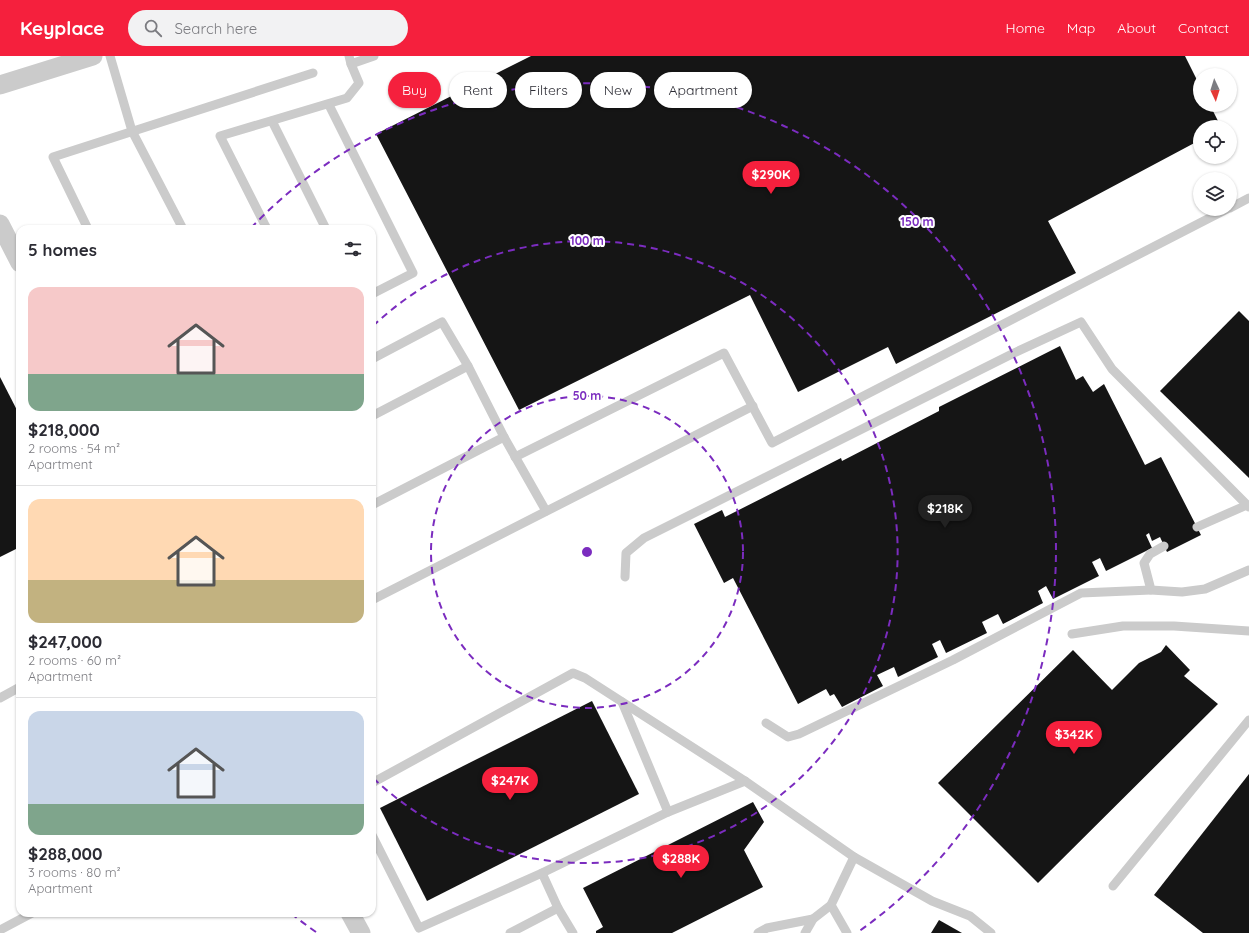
<!DOCTYPE html>
<meta charset="utf-8">
<style>
body{margin:0;font-family:Quicksand,sans-serif;background:#f2f2f3;color:#2b2b33;height:100vh;display:flex;flex-direction:column;font-size:15px;white-space:nowrap}
*{box-sizing:border-box;margin:0}
p{font-size:13px;color:#7c7c81}
.icon{flex:none;width:22px;height:22px;fill:none;stroke:currentColor;stroke-width:2;stroke-linecap:round;stroke-linejoin:round}
.map{position:relative;flex:1;overflow:hidden}
.sheet{position:absolute;left:16px;top:169px;width:360px;height:692px;display:flex;flex-direction:column;background:#fff;border-radius:12px;box-shadow:0 1px 3px #0004}
.sheet>*{flex:none}
.hud{position:absolute;left:388px;top:16px;width:380px;height:36px;display:flex;gap:8px}
.needle{width:26px;rotate:176deg}
.buttons{position:absolute;left:1193px;top:12px;display:grid;gap:8px}
.buttons a{display:grid;place-items:center;width:44px;height:44px;border-radius:50%;background:#fff;box-shadow:0 1px 3px #0004;font-size:20px}
.price{position:absolute;translate:-50% -34px;padding:0 9px;border-radius:14px;background:#f5203d;color:#fff;font-size:13px;line-height:26px;filter:drop-shadow(0 1px 2px #0008)}
.price::after{content:'';position:absolute;left:50%;top:24px;width:12px;height:9px;margin-left:-6px;background:inherit;clip-path:polygon(0 0,100% 0,50% 100%)}
.price.current{background:#222;color:#fff}
ul{padding:0;list-style:none}
li{display:grid;align-content:center;gap:8px;height:212px;padding:0 12px}
li+li{border-top:1px solid #e1e1e2}
li span{display:grid;place-items:center;height:124px;border-radius:12px;color:#555}
li>.icon{margin-inline-start:auto}
span .icon{width:72px;height:72px;fill:#fffc;stroke-width:1}
li b{font-size:17px}
h2{display:flex;justify-content:space-between;align-items:center;height:48px;padding:0 12px;font-size:17px}
.chip{padding:0 14px;border-radius:18px;background:#fff;box-shadow:0 1px 3px #0004;font-size:14px;line-height:36px}
.chip.current{background:#f5203d;color:#fff}
header{display:flex;align-items:center;gap:24px;box-sizing:border-box;height:56px;padding:0 20px;background:#f5203d;color:#fff}
header strong{font-size:19px}
nav{display:flex;gap:22px;margin-inline-start:auto;font-size:14px}
.search{width:280px;height:36px;background:#f2f2f3;display:flex;align-items:center;gap:10px;box-sizing:border-box;padding:0 14px;border-radius:22px;color:#7c7c81;font-size:15px}
.map>svg:first-child{display:block}
.building{fill:#151515}
.lines{fill:none;stroke-linecap:round;stroke-linejoin:round}
.service{stroke:#cbcbcb;stroke-width:9}
.minor{stroke:#cbcbcb;stroke-width:19}
.ring{fill:none;stroke:#7b2cbf;stroke-width:2;stroke-dasharray:7 5}
.centre{fill:#7b2cbf;stroke:#fff;stroke-width:2}
.ring-label{font-size:12px;text-anchor:middle;font-weight:bold;fill:#7b2cbf;stroke:#fff;stroke-width:4;stroke-linejoin:round;paint-order:stroke}
</style>
<header>
<strong>Keyplace</strong>
<div class="search"><svg class="icon" aria-label="search" viewBox="0 0 24 24"><circle cx="10" cy="10" r="6"/><path d="M15 15l6 6"/></svg>Search here</div>
<nav><a>Home</a><a>Map</a><a>About</a><a>Contact</a></nav>
</header>
<div class="map">
<svg width="1249" height="877" viewBox="0 0 1249 877">
<rect width="100%" height="100%" fill="#fff"/>
<g class="building">
<polygon points="531,0 1185,0 1200,30 1200,49 1210,49 1221,71 1200,71 1200,84 1048,165 1076,217 896,308 888,291 798,336 750,239 519,354 376,78"/>
<polygon points="1239,255 1249,265 1249,422 1160,335"/>
<polygon points="1060,290 1076,324 1083,320 1093,336 1104,328 1145,409 1161,401 1201,479 1167,496 1160,481 1152,485 1149,477 1146,479 1152,492 1106,515 1100,502 1092,506 1099,520 1053,543 1046,530 1038,535 1043,547 1003,568 998,558 982,566 987,577 946,597 940,584 932,588 938,601 898,621 894,611 877,619 883,630 842,651 834,638 830,640 826,633 798,648 733,522 724,527 694,468 722,454 725,461 841,402 842,405 939,355 939,351"/>
<polygon points="0,321 20,360 20,491 0,501"/>
<polygon points="1166,589 1190,614 1184,620 1218,648 1038,827 938,727 1073,594 1112,634 1139,607 1161,596"/>
<polygon points="592,645 639,738 427,845 380,752"/>
<polygon points="1249,718 1249,877 1203,877 1154,839"/>
<polygon points="753,746 764,766 744,794 763,831 672,877 596,877 596,875 603,871 583,832"/>
<polygon points="939,864 962,877 931,877"/>
</g>
<g class="lines">
<g class="service">
<polyline points="110,0 132,75 183,173"/>
<polyline points="349,0 351,8 374,0"/>
<polyline points="329,49 413,217 372,238"/>
<polyline points="272,65 326,173"/>
<polyline points="1230,152 1249,142"/>
<polyline points="88,173 53,101 313,17"/>
<polyline points="267,173 220,80 347,42 359,27 351,8"/>
<polyline points="372,303 442,266 468,310 504,381 372,449"/>
<polyline points="372,360 468,310"/>
<polyline points="504,381 546,455"/>
<polyline points="515,401 724,297 772,387 1227,153"/>
<polyline points="1197,471 1247,449"/>
<polyline points="1164,490 1150,498 1144,507 1151,534 1182,536 1205,533 1249,514"/>
<polyline points="625,521 626,497 644,482 1014,297 1081,266 1112,313 1249,451"/>
<polyline points="372,544 753,350"/>
<polyline points="1072,578 1123,570 1174,570 1249,575"/>
<polyline points="0,642 20,631"/>
<polyline points="622,646 668,756"/>
<polyline points="766,667 788,681 799,678 953,604 1081,537 1151,534"/>
<polyline points="372,727 573,617 585,622 745,725 854,801 932,845 970,860 991,877"/>
<polyline points="372,779 419,872 542,817 558,852"/>
<polyline points="542,817 668,756 745,725"/>
<polyline points="1113,830 1249,664"/>
<polyline points="831,849 847,877"/>
<polyline points="0,874 32,857"/>
<polyline points="510,877 558,852 573,877"/>
<polyline points="758,877 767,872 813,863"/>
<polyline points="805,877 813,863 831,849 854,801"/>
</g>
<g class="minor">
<polyline points="0,29 93,0"/>
<polyline points="0,168 20,207"/>
<polyline points="350,857 361,877"/>
</g>
</g>
<g class="ring">
<circle cx="587" cy="496" r="156"/>
<path d="M373 270A311 311 0 1 1 373 722"/>
<path d="M316 876A467 467 0 0 1 293 859M251 172A467 467 0 1 1 858 876"/>
</g>
<circle cx="587" cy="496" r="6" class="centre"/>
<g class="ring-label">
<text x="917" y="170">150 m</text>
<text x="587" y="189">100 m</text>
<text x="587" y="344">50 m</text>
</g>
</svg>
<div class="buttons">
<a><svg class="needle" viewBox="-14 -14 28 28"><path d="M0-13l5 13h-10z" fill="#e53935"/><path d="M0 13l5-13h-10z" fill="#7c7c81"/></svg></a>
<a><svg class="icon" aria-label="locate" viewBox="0 0 24 24"><circle cx="12" cy="12" r="6"/><path d="M12 2v4M12 18v4M2 12h4M18 12h4"/></svg></a>
<a><svg class="icon" aria-label="layers" viewBox="0 0 24 24"><path d="M12 4l9 5-9 5-9-5zM3 14l9 5 9-5"/></svg></a>
</div>
<b class="price" style="left:771px;top:139px">$290K</b>
<b class="price current" style="left:945px;top:473px">$218K</b>
<b class="price" style="left:1074px;top:699px">$342K</b>
<b class="price" style="left:510px;top:745px">$247K</b>
<b class="price" style="left:681px;top:823px">$288K</b>
<div class="hud">
<a class="chip current">Buy</a>
<a class="chip">Rent</a>
<a class="chip">Filters</a>
<a class="chip">New</a>
<a class="chip">Apartment</a>
</div>
<section class="sheet">
<h2>5 homes<svg class="icon" aria-label="filters" viewBox="0 0 24 24"><path d="M4 7h16M4 17h16"/><circle cx="9" cy="7" r="2"/><circle cx="15" cy="17" r="2"/></svg></h2>
<ul>
<li><span style="background:linear-gradient(#f6c9c9 70%,#7fa58c 0)"><svg class="icon" aria-label="home" viewBox="0 0 24 24"><path d="M3 11l9-7 9 7M6 9v11h12V9"/></svg></span><div><b>$218,000</b><p>2 rooms · 54 m²</p><p>Apartment</p></div></li>
<li><span style="background:linear-gradient(#ffd9b3 65%,#c2b280 0)"><svg class="icon" aria-label="home" viewBox="0 0 24 24"><path d="M3 11l9-7 9 7M6 9v11h12V9"/></svg></span><div><b>$247,000</b><p>2 rooms · 60 m²</p><p>Apartment</p></div></li>
<li><span style="background:linear-gradient(#c9d6e8 75%,#7fa58c 0)"><svg class="icon" aria-label="home" viewBox="0 0 24 24"><path d="M3 11l9-7 9 7M6 9v11h12V9"/></svg></span><div><b>$288,000</b><p>3 rooms · 80 m²</p><p>Apartment</p></div></li>
</ul>
</section>
</div>
